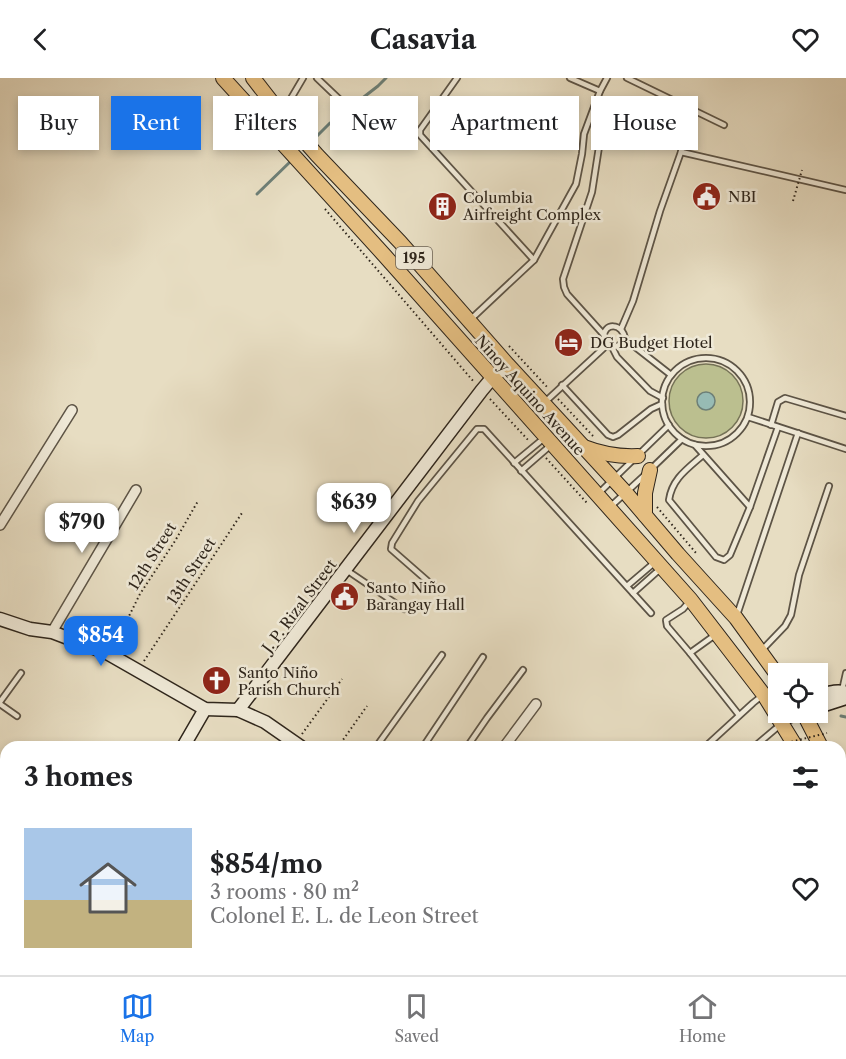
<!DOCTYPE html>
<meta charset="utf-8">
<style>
body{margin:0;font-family:"Libre Caslon Text",serif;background:#f2f2f2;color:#202124;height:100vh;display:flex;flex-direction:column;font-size:22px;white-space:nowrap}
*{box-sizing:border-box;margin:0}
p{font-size:20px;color:#757577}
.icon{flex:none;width:33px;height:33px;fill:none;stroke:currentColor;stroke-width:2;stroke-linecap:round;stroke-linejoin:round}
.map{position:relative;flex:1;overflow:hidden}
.sheet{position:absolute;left:0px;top:663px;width:846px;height:234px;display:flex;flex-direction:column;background:#fff;border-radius:18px 18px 0 0;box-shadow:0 3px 9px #0003}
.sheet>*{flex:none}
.banner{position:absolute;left:18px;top:18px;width:810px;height:54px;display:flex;gap:12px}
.controls{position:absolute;left:768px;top:585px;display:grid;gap:12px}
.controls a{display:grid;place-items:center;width:60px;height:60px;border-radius:0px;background:#fff;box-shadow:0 3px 9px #0003;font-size:30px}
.price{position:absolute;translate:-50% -51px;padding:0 14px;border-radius:12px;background:#fff;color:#222;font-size:20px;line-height:39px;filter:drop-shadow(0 2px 3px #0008)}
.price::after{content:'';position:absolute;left:50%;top:36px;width:18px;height:14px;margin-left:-9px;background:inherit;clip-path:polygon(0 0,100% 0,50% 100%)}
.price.selected{background:#1a73e8;color:#fff}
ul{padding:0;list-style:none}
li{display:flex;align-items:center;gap:18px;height:150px;padding:0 24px}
li span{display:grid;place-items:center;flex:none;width:168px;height:120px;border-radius:0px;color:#555}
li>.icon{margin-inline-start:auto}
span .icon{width:72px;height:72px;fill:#fffc;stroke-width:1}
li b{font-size:26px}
h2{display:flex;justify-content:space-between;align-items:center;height:72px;padding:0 24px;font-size:26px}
.tag{padding:0 21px;border-radius:0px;background:#fff;box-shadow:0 3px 9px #0003;font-size:21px;line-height:54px}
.tag.selected{background:#1a73e8;color:#fff}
header{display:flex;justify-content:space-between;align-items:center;height:78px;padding:0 24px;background:#fff;font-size:27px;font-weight:700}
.tab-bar{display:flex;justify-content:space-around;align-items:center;height:84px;border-top:2px solid #e0e0e0;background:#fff;font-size:16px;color:#757577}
.tab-bar a{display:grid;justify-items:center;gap:3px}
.tab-bar .selected{color:#1a73e8}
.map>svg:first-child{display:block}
.green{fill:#bbbf8f;stroke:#757256;stroke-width:1.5}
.water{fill:#97bbb4;stroke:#6d7f77;stroke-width:1.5}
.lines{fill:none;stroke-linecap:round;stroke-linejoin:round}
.stream{stroke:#6d7f77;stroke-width:3}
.lane-casing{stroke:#5d5446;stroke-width:8}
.street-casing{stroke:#5d5446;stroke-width:12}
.secondary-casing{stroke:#2f261c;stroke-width:15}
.primary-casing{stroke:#2f261c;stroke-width:16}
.path{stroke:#2f261c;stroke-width:2;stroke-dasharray:1.5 3;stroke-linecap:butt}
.lane{stroke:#efe9d7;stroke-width:4.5}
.street{stroke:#efe9d7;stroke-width:9}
.secondary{stroke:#efe9d7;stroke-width:12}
.primary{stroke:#e4be81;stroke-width:14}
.path-bridge{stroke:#2f261c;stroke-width:2;stroke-dasharray:1.5 3;stroke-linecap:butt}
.labels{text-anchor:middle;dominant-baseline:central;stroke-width:5;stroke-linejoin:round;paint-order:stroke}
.shield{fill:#efe9d7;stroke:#696054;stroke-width:1.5}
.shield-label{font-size:14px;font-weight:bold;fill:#2f261c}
.poi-label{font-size:15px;fill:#2f261c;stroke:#efe9d7;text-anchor:start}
.street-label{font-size:15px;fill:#2f261c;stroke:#efe9d7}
</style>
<header><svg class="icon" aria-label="back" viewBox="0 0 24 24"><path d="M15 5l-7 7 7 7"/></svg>Casavia<svg class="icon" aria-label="heart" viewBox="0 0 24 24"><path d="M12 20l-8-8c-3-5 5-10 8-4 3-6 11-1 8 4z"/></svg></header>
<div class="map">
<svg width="846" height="897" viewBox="0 0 846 897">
<rect width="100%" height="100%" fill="#e7ddc2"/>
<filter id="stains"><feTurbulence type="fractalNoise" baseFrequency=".00333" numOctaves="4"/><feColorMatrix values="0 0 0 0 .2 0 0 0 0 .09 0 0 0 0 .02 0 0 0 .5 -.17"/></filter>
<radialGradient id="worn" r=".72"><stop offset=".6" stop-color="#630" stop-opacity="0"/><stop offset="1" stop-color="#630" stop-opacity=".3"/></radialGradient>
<circle class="green" cx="706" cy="323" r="37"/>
<circle class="water" cx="706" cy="323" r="9"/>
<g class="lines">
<g class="stream">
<polyline points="310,65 329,46 378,8 386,0"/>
<polyline points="257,116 292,82"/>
<polyline points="841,638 846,639"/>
</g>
<defs>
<g id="lane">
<polyline points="317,0 339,21"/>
<polyline points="457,0 420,52 420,57 534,182"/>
<polyline points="570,0 600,13"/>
<polyline points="627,0 724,47"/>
<polyline points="283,34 303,0"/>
<polyline points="681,74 846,112"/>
<polyline points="470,242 534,182 576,106 582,76 584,56 600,13 607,0"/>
<path d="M604 257 567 216 564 209 563 201 592 114 601 56 605 46 610 41 616 40 677 58C684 61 683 67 681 74L660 133 633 223 621 251"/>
<path d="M625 261C619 271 604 273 604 259 603 245 623 244 625 261L671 297"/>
<polyline points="612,269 617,279 650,313 663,320"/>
<circle cx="706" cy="324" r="44"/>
<polyline points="562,307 608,357 613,359 618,357 651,331 662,326"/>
<polyline points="545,324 607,267"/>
<polyline points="748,339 846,371"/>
<polyline points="771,347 778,324 785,320 846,338"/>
<polyline points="695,367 750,429"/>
<path d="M703 377C687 391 672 401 669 422L716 479 724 482 730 477 750 429 778 349"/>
<polyline points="514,385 543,361"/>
<polyline points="652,390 682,361"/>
<polyline points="521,393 551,367"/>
<polyline points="599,415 669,347"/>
<polyline points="610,429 646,396"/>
<polyline points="345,491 404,531"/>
<polyline points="627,508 654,485"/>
<polyline points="439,513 391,471 392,465 418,423 477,351 484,351 651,535"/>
<polyline points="633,515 660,491"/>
<polyline points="689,524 683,531 666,542 667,548 690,575 739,637"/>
<polyline points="737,537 798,355"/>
<polyline points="762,572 785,548 791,537 799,497 829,408"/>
<polyline points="690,575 715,557"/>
<polyline points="842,613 846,595"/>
<polyline points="0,624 21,595"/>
<polyline points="0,626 17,638"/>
<polyline points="376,669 442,577"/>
<polyline points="423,669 483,579"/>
<polyline points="467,669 487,640 523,592"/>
<polyline points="705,669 753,625 763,617"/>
<polyline points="754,669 780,647"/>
<polyline points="122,897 126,891"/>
</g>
<g id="street">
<polyline points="0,447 72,332"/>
<polyline points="52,554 136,412"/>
<polyline points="504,669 536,626"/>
<polyline points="0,876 6,880"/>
<polyline points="29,891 37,897"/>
<polyline points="154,891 162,897"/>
<polyline points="338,891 350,896 361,897"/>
<polyline points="540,897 545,891"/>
<polyline points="622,897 627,891"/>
</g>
<g id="secondary">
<polyline points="0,541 30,551 52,554 107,575 205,631 238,632 265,644 301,669"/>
<path d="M818 618C826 616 837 611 846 615"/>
<polyline points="818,629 846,620"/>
<polyline points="238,632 482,312 493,299 508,287"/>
<polyline points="780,642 801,634"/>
<polyline points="183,669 205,631"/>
<polyline points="560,891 567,897"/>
<polyline points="14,897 20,891"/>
</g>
<g id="primary">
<polyline points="223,0 385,178 691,522 764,617 796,669"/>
<polyline points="253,0 281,36 317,77 400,164 508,287 626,415 678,476 736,540 778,598"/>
<path d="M584 369C602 376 618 379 638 378"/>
<polyline points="645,437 645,415 650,392"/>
<polyline points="803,634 821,669"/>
<polyline points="840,709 846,722"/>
<polyline points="840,771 846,787"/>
</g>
</defs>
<use href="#lane" class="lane-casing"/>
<use href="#street" class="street-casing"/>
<use href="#secondary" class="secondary-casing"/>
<use href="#primary" class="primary-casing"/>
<g class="path">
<polyline points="325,131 474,304"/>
<polyline points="509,268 548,310"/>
<polyline points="490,321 529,363"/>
<polyline points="558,321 593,358"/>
<polyline points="546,380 587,425"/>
<polyline points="657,429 696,475"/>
<polyline points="114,565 120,556 140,516 175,463 198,423"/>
<polyline points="144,583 242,435"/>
<polyline points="302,656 342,601"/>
<polyline points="774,668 775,669"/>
<polyline points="338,669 367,628"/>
<polyline points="840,678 846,688"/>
<polyline points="840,801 846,819"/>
<polyline points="754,897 759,891"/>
</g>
<use href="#lane" class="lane"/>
<use href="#street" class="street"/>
<use href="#secondary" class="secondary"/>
<use href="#primary" class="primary"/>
<g class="path-bridge">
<polyline points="793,123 802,92"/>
<polyline points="774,668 827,655"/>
</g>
</g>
<defs>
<symbol id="civic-disc" viewBox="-11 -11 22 22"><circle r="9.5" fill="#8f2418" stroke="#efe9d7"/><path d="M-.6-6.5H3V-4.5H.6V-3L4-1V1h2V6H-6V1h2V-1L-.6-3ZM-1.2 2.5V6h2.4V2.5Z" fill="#fff"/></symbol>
<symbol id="building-disc" viewBox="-11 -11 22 22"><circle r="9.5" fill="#8f2418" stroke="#efe9d7"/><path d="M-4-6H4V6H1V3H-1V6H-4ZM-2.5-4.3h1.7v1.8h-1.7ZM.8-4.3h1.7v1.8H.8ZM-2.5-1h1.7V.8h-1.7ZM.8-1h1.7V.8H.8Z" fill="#fff"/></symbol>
<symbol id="hotel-disc" viewBox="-11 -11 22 22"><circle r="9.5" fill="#8f2418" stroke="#efe9d7"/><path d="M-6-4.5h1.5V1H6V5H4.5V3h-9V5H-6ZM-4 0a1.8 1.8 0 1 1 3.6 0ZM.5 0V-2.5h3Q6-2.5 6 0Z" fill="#fff"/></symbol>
<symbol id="church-disc" viewBox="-11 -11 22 22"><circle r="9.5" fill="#8f2418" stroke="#efe9d7"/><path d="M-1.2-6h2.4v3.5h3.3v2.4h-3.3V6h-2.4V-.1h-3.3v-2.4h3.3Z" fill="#fff"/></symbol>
</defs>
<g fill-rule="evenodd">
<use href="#civic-disc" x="690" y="102" width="33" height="33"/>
<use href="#building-disc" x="426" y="112" width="33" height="33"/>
<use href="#hotel-disc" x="552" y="248" width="33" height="33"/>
<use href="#civic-disc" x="328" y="502" width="33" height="33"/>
<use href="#church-disc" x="200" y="586" width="33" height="33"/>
</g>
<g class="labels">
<rect class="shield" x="396" y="169" width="36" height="22" rx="4.5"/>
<g class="shield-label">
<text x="414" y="180">195</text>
</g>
<g class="poi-label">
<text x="728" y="118">NBI</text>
<text x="463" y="119">Columbia<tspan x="463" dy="17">Airfreight Complex</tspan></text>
<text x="590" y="264">DG Budget Hotel</text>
<text x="366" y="509">Santo Niño<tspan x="366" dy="17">Barangay Hall</tspan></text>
<text x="238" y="594">Santo Niño<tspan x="238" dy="17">Parish Church</tspan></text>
</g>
<g class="street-label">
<text transform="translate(530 317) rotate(48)">Ninoy Aquino Avenue</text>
<text transform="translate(152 478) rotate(-58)">12th Street</text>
<text transform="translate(191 493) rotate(-57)">13th Street</text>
<text transform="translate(299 528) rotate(-53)">J. P. Rizal Street</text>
</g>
</g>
<rect width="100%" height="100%" filter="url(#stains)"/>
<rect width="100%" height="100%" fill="url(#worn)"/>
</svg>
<div class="controls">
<a><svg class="icon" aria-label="locate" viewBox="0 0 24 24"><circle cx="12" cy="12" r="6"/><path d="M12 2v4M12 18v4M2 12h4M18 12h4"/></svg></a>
</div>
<b class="price" style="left:354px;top:456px">$639</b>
<b class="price" style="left:82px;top:476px">$790</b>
<b class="price selected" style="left:101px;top:589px">$854</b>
<div class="banner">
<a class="tag">Buy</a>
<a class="tag selected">Rent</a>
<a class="tag">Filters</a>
<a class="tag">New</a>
<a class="tag">Apartment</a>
<a class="tag">House</a>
</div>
<section class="sheet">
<h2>3 homes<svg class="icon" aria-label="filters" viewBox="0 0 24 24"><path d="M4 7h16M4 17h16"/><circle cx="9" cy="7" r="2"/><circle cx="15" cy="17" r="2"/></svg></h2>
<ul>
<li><span style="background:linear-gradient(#a9c7e8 60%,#c2b280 0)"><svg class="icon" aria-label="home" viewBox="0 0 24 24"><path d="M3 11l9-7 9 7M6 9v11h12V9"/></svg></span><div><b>$854/mo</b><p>3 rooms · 80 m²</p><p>Colonel E. L. de Leon Street</p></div><svg class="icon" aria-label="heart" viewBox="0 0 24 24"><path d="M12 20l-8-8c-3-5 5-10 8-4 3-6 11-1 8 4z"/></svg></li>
</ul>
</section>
</div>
<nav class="tab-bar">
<a class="selected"><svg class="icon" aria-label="map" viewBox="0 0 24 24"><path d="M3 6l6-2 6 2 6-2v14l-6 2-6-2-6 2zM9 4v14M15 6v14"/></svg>Map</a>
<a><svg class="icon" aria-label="saved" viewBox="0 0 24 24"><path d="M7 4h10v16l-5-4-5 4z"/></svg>Saved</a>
<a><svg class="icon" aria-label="home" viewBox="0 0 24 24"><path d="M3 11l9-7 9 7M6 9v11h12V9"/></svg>Home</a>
</nav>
